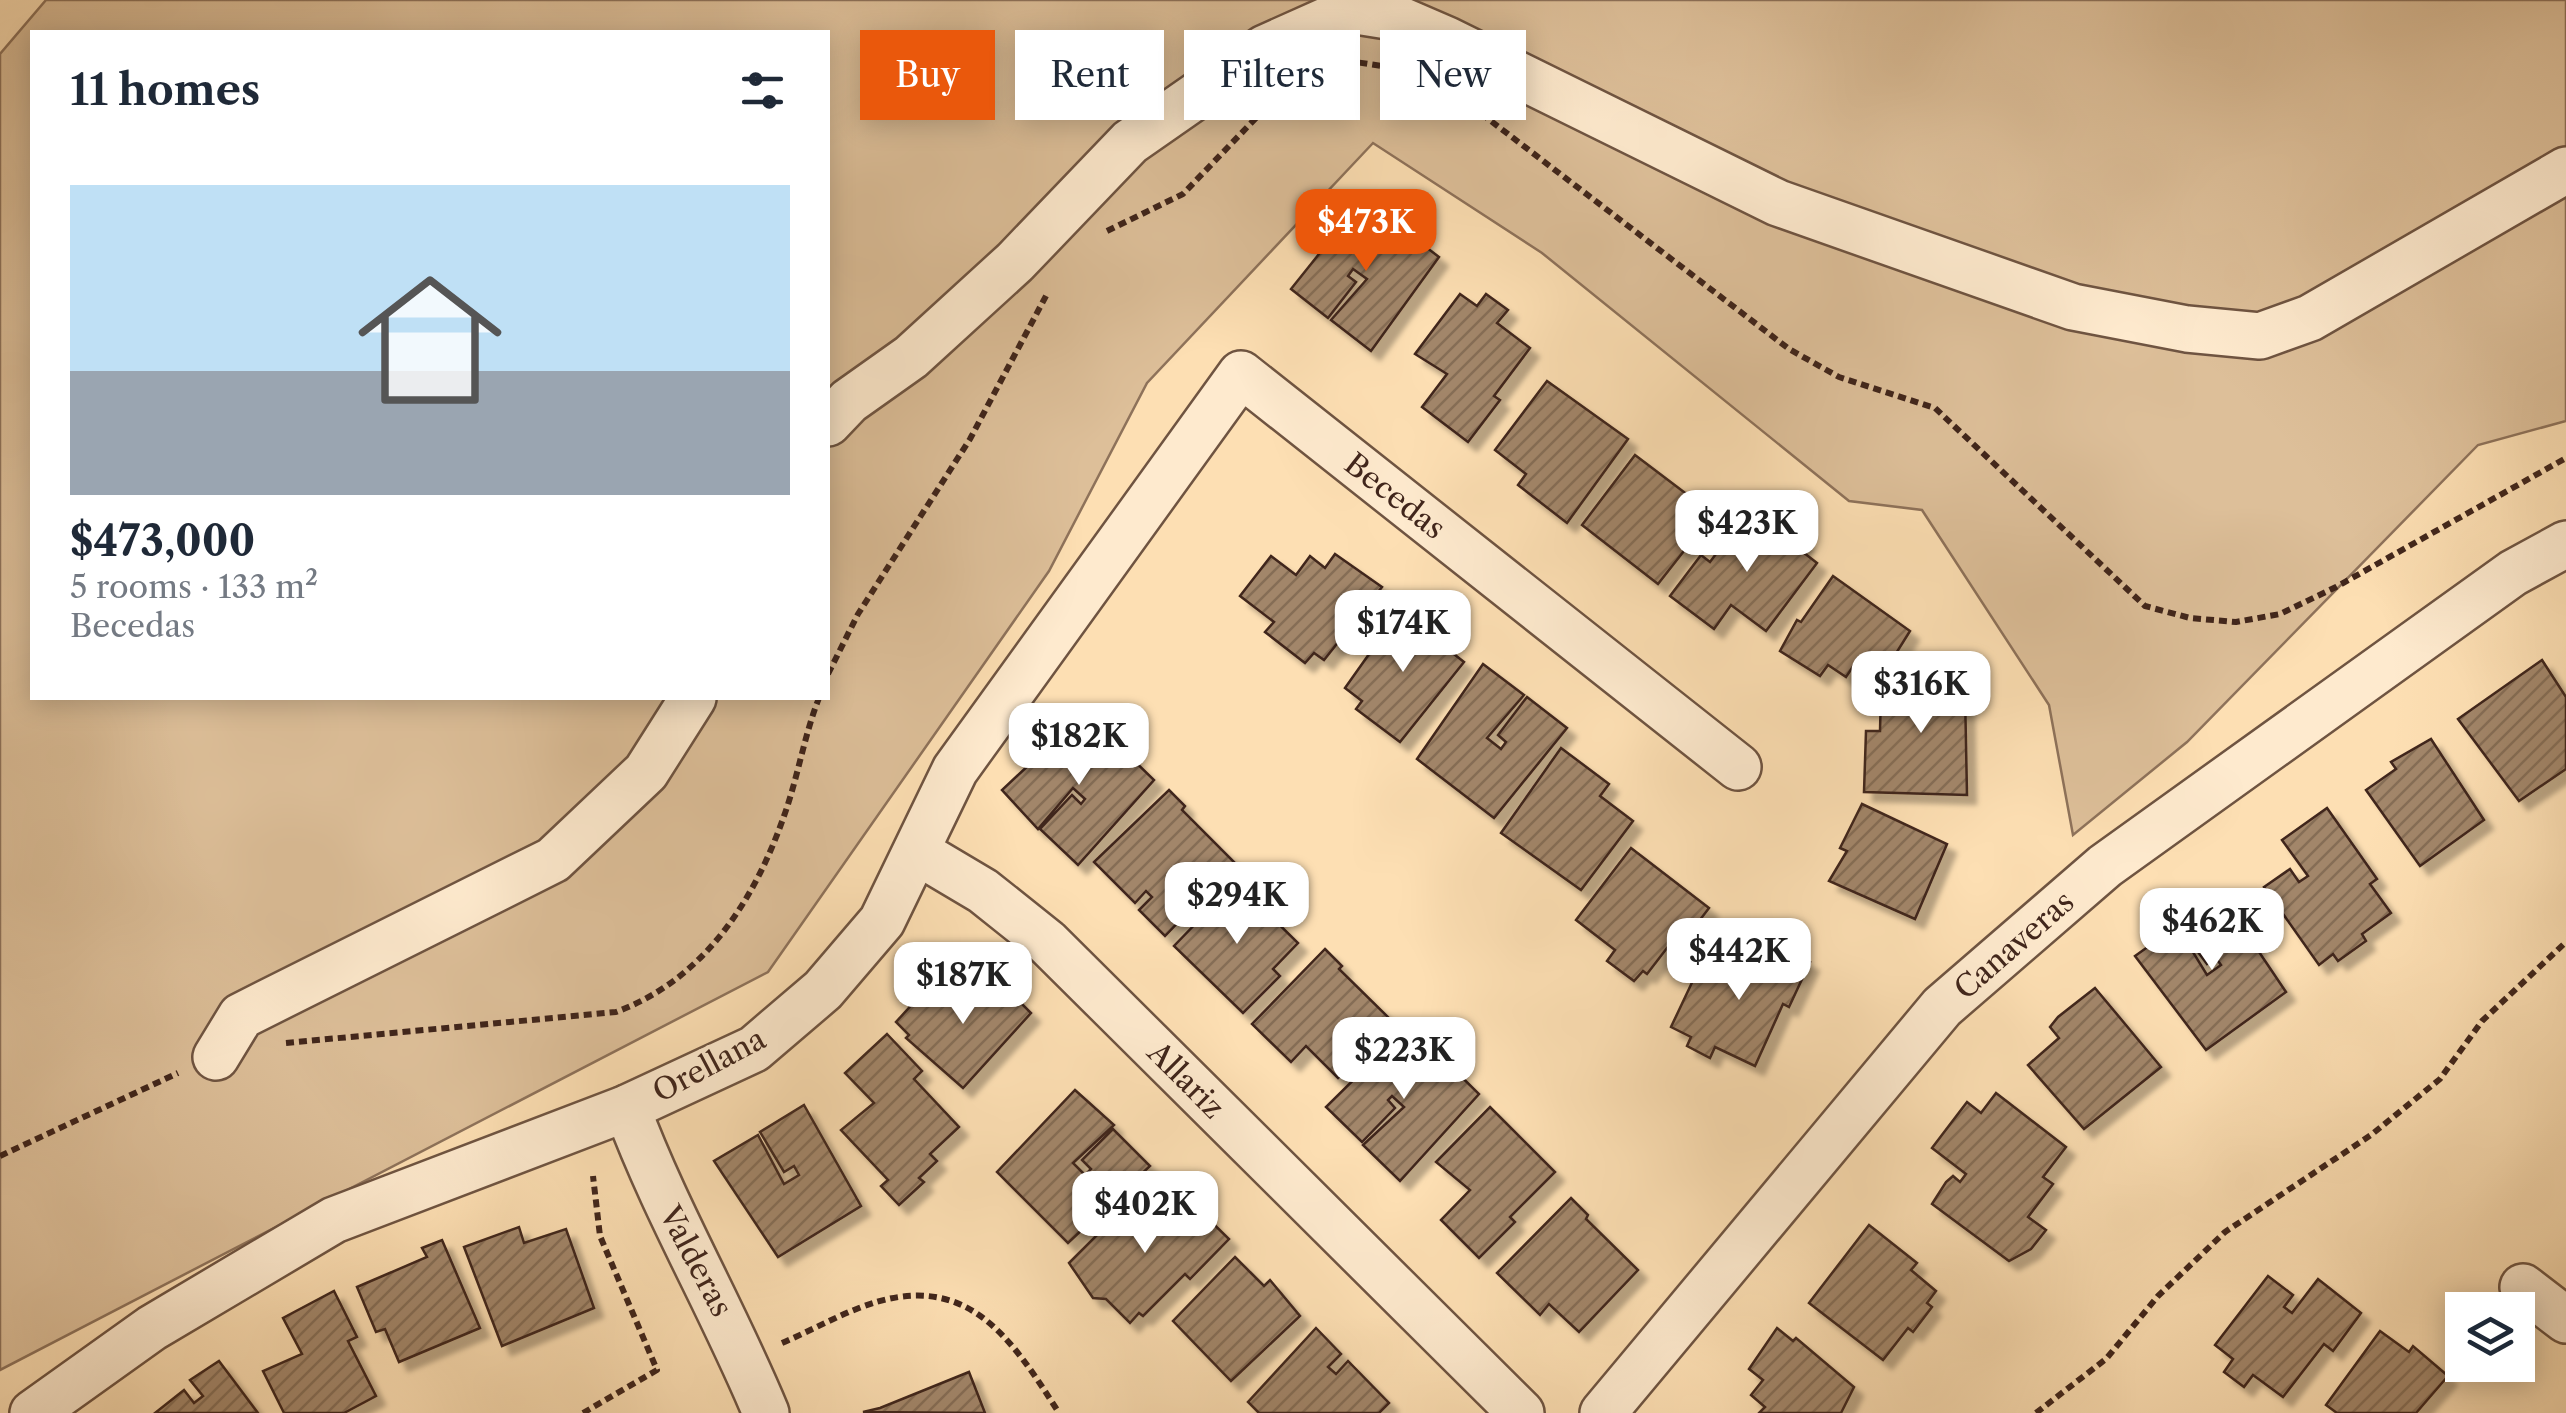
<!DOCTYPE html>
<meta charset="utf-8">
<style>
body{margin:0;font-family:"Libre Caslon Text",serif;background:#f2f2f3;color:#1f2937;height:100vh;display:flex;flex-direction:column;font-size:38px;white-space:nowrap}
*{box-sizing:border-box;margin:0}
p{font-size:32px;color:#747a83}
.icon{flex:none;width:55px;height:55px;fill:none;stroke:currentColor;stroke-width:2;stroke-linecap:round;stroke-linejoin:round}
.map{position:relative;flex:1;overflow:hidden}
.sheet{position:absolute;left:30px;top:30px;width:800px;height:670px;display:flex;flex-direction:column;background:#fff;border-radius:0px;box-shadow:0 5px 25px #0003}
.sheet>*{flex:none}
.hud{position:absolute;left:860px;top:30px;width:950px;height:90px;display:flex;gap:20px}
.controls{position:absolute;left:2445px;top:1292px;display:grid;gap:20px}
.controls a{display:grid;place-items:center;width:90px;height:90px;border-radius:0px;background:#fff;box-shadow:0 5px 25px #0003;font-size:50px}
.price{position:absolute;translate:-50% -85px;padding:0 22px;border-radius:20px;background:#fff;color:#222;font-size:32px;line-height:65px;filter:drop-shadow(0 2px 5px #0008)}
.price::after{content:'';position:absolute;left:50%;top:60px;width:30px;height:22px;margin-left:-15px;background:inherit;clip-path:polygon(0 0,100% 0,50% 100%)}
.price.selected{background:#ea580c;color:#fff}
ul{padding:0;list-style:none}
li{display:grid;align-content:center;gap:20px;height:530px;padding:0 40px}
li+li{border-top:2px solid #e0e1e3}
li span{display:grid;place-items:center;height:310px;border-radius:0px;color:#555}
li>.icon{margin-inline-start:auto}
span .icon{width:180px;height:180px;fill:#fffc;stroke-width:1}
li b{font-size:42px}
h2{display:flex;justify-content:space-between;align-items:center;height:120px;padding:0 40px;font-size:42px}
.tag{padding:0 35px;border-radius:0px;background:#fff;box-shadow:0 5px 25px #0003;font-size:35px;line-height:90px}
.tag.selected{background:#ea580c;color:#fff}
.map>svg:first-child{display:block}
.green{fill:#ddbf99;stroke:#8e725a;stroke-width:2.5;fill-rule:evenodd}
.building{fill:url(#building-hatch);stroke:#40251b;stroke-width:2.5;filter:url(#shadow)}
.lines{fill:none;stroke-linecap:round;stroke-linejoin:round}
.street-casing{stroke:#6f5441;stroke-width:50}
.path{stroke:#40251b;stroke-width:6;stroke-dasharray:8 5;stroke-linecap:butt}
.street{stroke:#feeace;stroke-width:45}
.labels{text-anchor:middle;dominant-baseline:central;stroke-width:8;stroke-linejoin:round;paint-order:stroke}
.street-label{font-size:30px;fill:#40251b;stroke:#feeace}
</style>
<div class="map">
<svg width="2566" height="1413" viewBox="0 0 2566 1413">
<defs>
<pattern id="building-hatch" width="6" height="6" patternUnits="userSpaceOnUse" patternTransform="scale(2.5)"><rect width="6" height="6" fill="#a2866a"/><path d="M-1 1l2-2M0 6l6-6M5 7l2-2" fill="none" stroke="#856d56"/></pattern>
<filter id="shadow"><feDropShadow dx="9" dy="9" stdDeviation="2.5" flood-color="#0004"/></filter>
</defs>
<rect width="100%" height="100%" fill="#fddfb3"/>
<filter id="stains"><feTurbulence type="fractalNoise" baseFrequency=".002" numOctaves="4"/><feColorMatrix values="0 0 0 0 .2 0 0 0 0 .09 0 0 0 0 .02 0 0 0 .5 -.17"/></filter>
<radialGradient id="worn" r=".72"><stop offset=".6" stop-color="#630" stop-opacity="0"/><stop offset="1" stop-color="#630" stop-opacity=".3"/></radialGradient>
<path class="green" d="M46 0H2566V421L2478 445 2187 742 2073 835 2049 705 1922 510 1849 501 1542 253 1373 143 1147 383 1049 571 768 972 0 1370V54ZM32 32H828V698H32Z"/>
<g class="building">
<polygon points="1363,199 1439,257 1371,351 1331,320 1367,279 1353,269 1348,276 1356,282 1328,318 1291,289"/>
<polygon points="1460,294 1477,306 1486,294 1508,310 1497,323 1530,348 1494,396 1500,400 1468,442 1422,407 1447,374 1415,354"/>
<polygon points="1547,381 1628,439 1567,523 1518,485 1526,474 1495,450"/>
<polygon points="1635,455 1705,508 1683,536 1691,542 1658,584 1582,525"/>
<polygon points="1748,511 1777,533 1783,524 1805,541 1799,549 1817,563 1766,631 1731,605 1714,629 1670,596 1701,555 1710,562"/>
<polygon points="1335,554 1382,587 1324,660 1314,653 1305,663 1265,632 1274,622 1240,596 1271,556 1296,575 1310,556 1325,568"/>
<polygon points="1833,576 1910,631 1880,679 1856,662 1846,677 1828,665 1820,676 1780,651 1797,620 1801,622"/>
<polygon points="1401,609 1441,634 1436,640 1464,662 1400,742 1356,709 1362,701 1345,688"/>
<polygon points="2542,660 2566,697 2566,769 2519,801 2458,719"/>
<polygon points="1934,662 1966,663 1970,668 1969,692 1965,692 1967,795 1864,792 1866,731 1880,731 1881,691 1901,691 1902,682 1916,673 1934,674"/>
<polygon points="1483,664 1524,695 1487,738 1501,749 1506,742 1498,735 1527,697 1567,728 1494,818 1417,759"/>
<polygon points="1085,713 1154,780 1078,865 1040,829 1072,795 1081,804 1085,799 1073,788 1038,829 1002,790 1032,762 1034,765"/>
<polygon points="2431,739 2484,820 2420,866 2366,790 2396,769 2391,762"/>
<polygon points="1561,748 1609,784 1600,796 1633,821 1581,890 1501,833"/>
<polygon points="1169,790 1185,806 1182,810 1235,863 1165,936 1139,910 1152,897 1146,891 1135,903 1094,862"/>
<polygon points="1862,804 1947,844 1915,919 1829,881 1847,851 1840,848"/>
<polygon points="2327,808 2377,879 2370,884 2391,913 2362,934 2366,941 2338,961 2333,954 2319,965 2264,887 2290,869 2299,882 2308,876 2282,840"/>
<polygon points="1631,848 1709,908 1674,954 1667,948 1647,974 1643,971 1634,981 1607,961 1615,950 1576,920"/>
<polygon points="1236,882 1298,943 1273,969 1280,976 1243,1013 1174,946"/>
<polygon points="2220,894 2286,992 2206,1050 2135,956 2177,926 2207,975 2221,965 2216,958 2207,964 2178,925"/>
<polygon points="1759,939 1810,962 1789,1007 1783,1004 1755,1066 1715,1047 1710,1058 1687,1046 1691,1037 1671,1027 1705,955 1742,978"/>
<polygon points="1325,949 1342,966 1339,969 1393,1022 1338,1078 1306,1046 1291,1062 1252,1024"/>
<polygon points="991,973 1031,1013 963,1088 906,1038 909,1035 896,1022 928,987 948,1000 959,987 969,997"/>
<polygon points="2095,988 2161,1067 2084,1129 2028,1065 2059,1038 2050,1027 2058,1017"/>
<polygon points="1409,1025 1479,1094 1400,1181 1363,1145 1404,1107 1392,1096 1388,1100 1395,1108 1362,1142 1326,1107"/>
<polygon points="887,1034 922,1071 914,1079 959,1127 930,1154 937,1161 919,1178 924,1182 899,1205 881,1186 888,1180 841,1130 874,1103 845,1073"/>
<polygon points="1075,1090 1114,1125 1073,1163 1085,1175 1091,1169 1082,1160 1113,1129 1150,1166 1068,1243 997,1172"/>
<polygon points="1996,1093 2066,1147 2043,1177 2053,1184 2028,1217 2046,1230 2031,1249 2009,1261 1932,1204 1946,1182 1953,1176 1960,1182 1966,1174 1932,1148 1967,1102 1981,1113"/>
<polygon points="804,1105 861,1206 778,1257 714,1161 758,1135 784,1184 799,1175 794,1166 784,1172 760,1132"/>
<polygon points="1490,1107 1555,1172 1510,1217 1515,1222 1479,1258 1441,1220 1470,1190 1436,1162"/>
<polygon points="1140,1192 1161,1214 1152,1223 1160,1232 1191,1202 1229,1239 1190,1279 1185,1274 1143,1316 1139,1313 1130,1323 1106,1299 1093,1298 1069,1263"/>
<polygon points="1571,1198 1588,1215 1586,1219 1638,1270 1579,1332 1549,1304 1540,1315 1497,1273"/>
<polygon points="1869,1225 1917,1263 1911,1270 1936,1291 1927,1303 1932,1307 1913,1332 1908,1328 1883,1360 1809,1303"/>
<polygon points="519,1227 524,1243 566,1229 594,1308 502,1346 464,1247"/>
<polygon points="442,1240 480,1328 399,1362 385,1329 376,1332 357,1287 427,1257 422,1248"/>
<polygon points="1235,1257 1264,1286 1270,1280 1300,1316 1231,1381 1173,1321"/>
<polygon points="2268,1276 2293,1295 2284,1307 2292,1313 2318,1279 2361,1313 2333,1351 2324,1344 2283,1397 2253,1375 2244,1387 2224,1372 2233,1359 2215,1345"/>
<polygon points="334,1291 357,1337 348,1341 376,1396 344,1413 284,1413 263,1371 302,1354 283,1318"/>
<polygon points="1316,1328 1341,1354 1328,1367 1336,1374 1348,1361 1389,1403 1379,1413 1259,1413 1248,1402"/>
<polygon points="1777,1328 1793,1341 1796,1338 1854,1387 1841,1413 1759,1413 1765,1407 1751,1395 1763,1380 1749,1369"/>
<polygon points="2380,1331 2409,1352 2413,1346 2448,1376 2416,1413 2337,1413 2326,1405"/>
<polygon points="219,1361 258,1413 155,1413 184,1390 194,1403 203,1396 190,1380"/>
<polygon points="969,1372 985,1413 863,1412 880,1408"/>
</g>
<g class="lines">
<defs>
<g id="street">
<polyline points="828,423 849,401 911,357 1015,262 1130,142 1265,48 1350,10 1394,17 1447,40 1778,203 2073,307 2187,329 2260,336 2310,318 2566,170"/>
<polyline points="919,853 983,891 1047,942 1521,1413"/>
<polyline points="216,1057 241,1016 553,860 646,772 693,698"/>
<path d="M627 1108C666 1213 723 1309 766 1413"/>
<polyline points="2523,1287 2566,1320"/>
<polyline points="33,1413 152,1328 334,1220 627,1108 754,1049 823,990 882,921 955,770 1241,374 1738,767"/>
<polyline points="1603,1413 1942,1007 2105,866 2513,573 2566,544"/>
</g>
</defs>
<use href="#street" class="street-casing"/>
<g class="path">
<polyline points="1334,67 1355,62 1395,68"/>
<polyline points="1425,81 1474,108 1789,349 1839,377 1935,408 2145,606 2190,618 2236,622 2280,614 2336,587 2566,458"/>
<polyline points="1107,231 1183,194 1278,95"/>
<polyline points="828,674 858,614 970,439 1047,294"/>
<path d="M286 1043 616 1012C703 980 754 902 784 816 798 777 804 736 819 698"/>
<polyline points="0,1156 178,1073"/>
<path d="M782 1343C808 1332 833 1318 859 1308 964 1267 1009 1334 1059 1413"/>
<polyline points="583,1413 657,1370 600,1236 593,1176"/>
<polyline points="2036,1413 2106,1359 2158,1296 2225,1232 2371,1135 2440,1079 2482,1021 2566,942"/>
</g>
<use href="#street" class="street"/>
</g>
<g class="labels">
<g class="street-label">
<text transform="translate(1395 496) rotate(38)">Becedas</text>
<text transform="translate(2014 945) rotate(-41)">Canaveras</text>
<text transform="translate(709 1065) rotate(-28)">Orellana</text>
<text transform="translate(1186 1080) rotate(45)">Allariz</text>
<text transform="translate(696 1261) rotate(62)">Valderas</text>
</g>
</g>
<rect width="100%" height="100%" filter="url(#stains)"/>
<rect width="100%" height="100%" fill="url(#worn)"/>
</svg>
<div class="controls">
<a><svg class="icon" aria-label="layers" viewBox="0 0 24 24"><path d="M12 4l9 5-9 5-9-5zM3 14l9 5 9-5"/></svg></a>
</div>
<b class="price selected" style="left:1366px;top:274px">$473K</b>
<b class="price" style="left:1747px;top:575px">$423K</b>
<b class="price" style="left:1403px;top:675px">$174K</b>
<b class="price" style="left:1921px;top:736px">$316K</b>
<b class="price" style="left:1079px;top:788px">$182K</b>
<b class="price" style="left:1237px;top:947px">$294K</b>
<b class="price" style="left:2212px;top:973px">$462K</b>
<b class="price" style="left:1739px;top:1003px">$442K</b>
<b class="price" style="left:963px;top:1027px">$187K</b>
<b class="price" style="left:1404px;top:1102px">$223K</b>
<b class="price" style="left:1145px;top:1256px">$402K</b>
<div class="hud">
<a class="tag selected">Buy</a>
<a class="tag">Rent</a>
<a class="tag">Filters</a>
<a class="tag">New</a>
</div>
<section class="sheet">
<h2>11 homes<svg class="icon" aria-label="filters" viewBox="0 0 24 24"><path d="M4 7h16M4 17h16"/><circle cx="9" cy="7" r="2"/><circle cx="15" cy="17" r="2"/></svg></h2>
<ul>
<li><span style="background:linear-gradient(#bfe0f5 60%,#9aa5b1 0)"><svg class="icon" aria-label="home" viewBox="0 0 24 24"><path d="M3 11l9-7 9 7M6 9v11h12V9"/></svg></span><div><b>$473,000</b><p>5 rooms · 133 m²</p><p>Becedas</p></div></li>
</ul>
</section>
</div>
